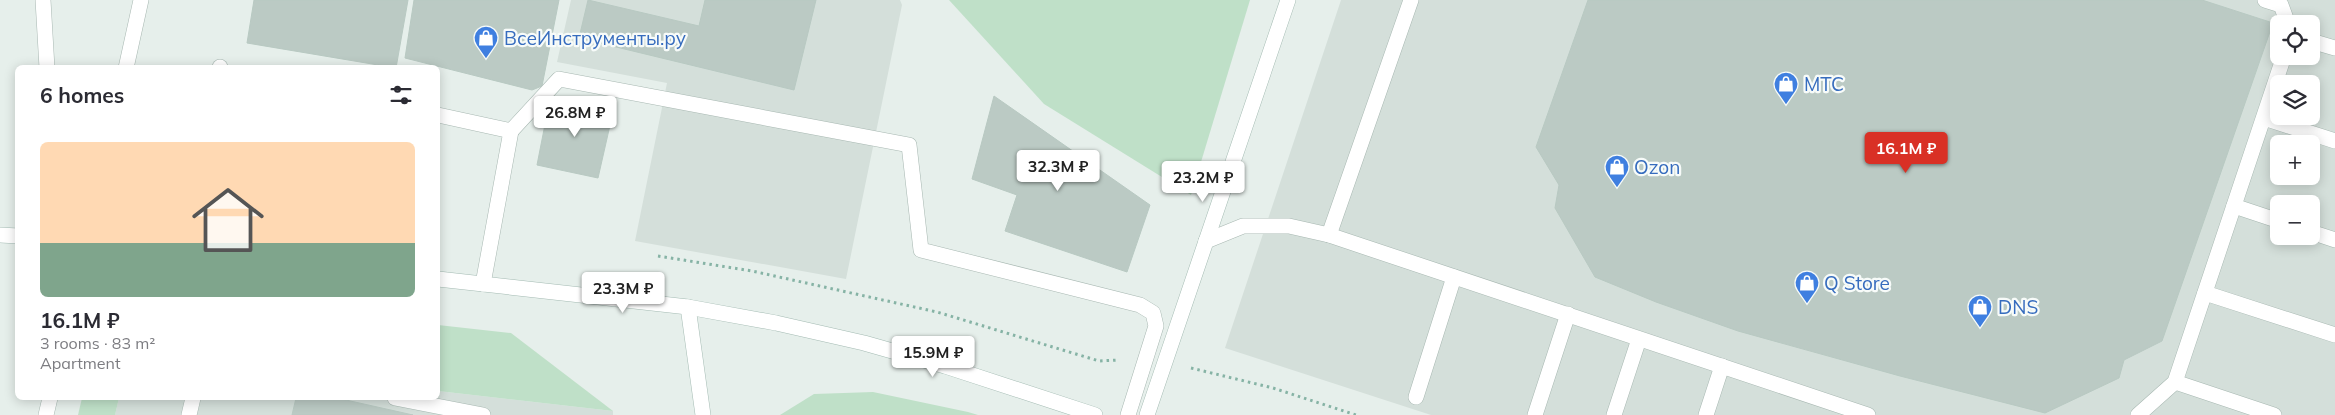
<!DOCTYPE html>
<meta charset="utf-8">
<style>
body{margin:0;font-family:Mulish,sans-serif;background:#f2f2f3;color:#2b2b33;height:100vh;display:flex;flex-direction:column;font-size:19px;white-space:nowrap}
*{box-sizing:border-box;margin:0}
p{font-size:16px;color:#7c7c81}
.icon{flex:none;width:28px;height:28px;fill:none;stroke:currentColor;stroke-width:2;stroke-linecap:round;stroke-linejoin:round}
.map{position:relative;flex:1;overflow:hidden}
.side{position:absolute;left:15px;top:65px;width:425px;height:335px;display:flex;flex-direction:column;background:#fff;border-radius:8px;box-shadow:0 2px 12px #0003}
.side>*{flex:none}
.fabs{position:absolute;left:2270px;top:15px;display:grid;gap:10px}
.fabs a{display:grid;place-items:center;width:50px;height:50px;border-radius:8px;background:#fff;box-shadow:0 2px 12px #0003;font-size:25px}
.price{position:absolute;translate:-50% -42px;padding:0 11px;border-radius:5px;background:#fff;color:#222;font-size:16px;line-height:32px;filter:drop-shadow(0 1px 2px #0008)}
.price::after{content:'';position:absolute;left:50%;top:30px;width:15px;height:11px;margin-left:-8px;background:inherit;clip-path:polygon(0 0,100% 0,50% 100%)}
.price.current{background:#d93025;color:#fff}
ul{padding:0;list-style:none}
li{display:grid;align-content:center;gap:10px;height:265px;padding:0 25px}
li+li{border-top:1px solid #e1e1e2}
li span{display:grid;place-items:center;height:155px;border-radius:8px;color:#555}
li>.icon{margin-inline-start:auto}
span .icon{width:90px;height:90px;fill:#fffc;stroke-width:1}
li b{font-size:21px}
h2{display:flex;justify-content:space-between;align-items:center;height:60px;padding:0 25px;font-size:21px}
.map>svg:first-child{display:block}
.built{fill:#d4dfda;fill-rule:evenodd}
.green{fill:#bfe0c8}
.building{fill:#bbcac4;stroke:#b8c9c2}
.lines{fill:none;stroke-linecap:round;stroke-linejoin:round}
.lane-casing{stroke:#a8b8b2;stroke-width:16}
.secondary-casing{stroke:#a4bbb3;stroke-width:16}
.path{stroke:#86b3a5;stroke-width:3;stroke-dasharray:2.5 4;stroke-linecap:butt}
.lane{stroke:#fff;stroke-width:15}
.secondary{stroke:#fff;stroke-width:15}
.labels{text-anchor:middle;dominant-baseline:central;stroke-width:4.5;stroke-linejoin:round;paint-order:stroke}
.shop-label{font-size:19px;fill:#366cbe;stroke:#f7fbf9;text-anchor:start}
</style>
<div class="map">
<svg width="2335" height="415" viewBox="0 0 2335 415">
<rect width="100%" height="100%" fill="#e6efeb"/>
<g class="built">
<polygon points="571,0 900,0 902,5 846,279 635,241 667,83 557,62"/>
<path d="M1341 0H2335V415H1431L1225 348ZM2279 24H2311V56H2279ZM2279 84H2311V116H2279ZM2279 144H2311V176H2279ZM2279 204H2311V236H2279Z"/>
<polygon points="438,391 613,411 613,415 115,415 119,398 438,398"/>
</g>
<g class="green">
<polygon points="949,0 1250,0 1191,195 1044,104"/>
<polygon points="438,325 511,333 613,411 438,391"/>
<polygon points="873,392 968,412 978,415 780,415 814,394"/>
<polygon points="82,398 119,398 115,415 78,415"/>
</g>
<g class="building">
<polygon points="254,0 408,0 396,68 247,43"/>
<polygon points="414,0 559,0 542,86 532,90 405,58"/>
<polygon points="588,0 699,26 705,0 816,0 794,90 579,38"/>
<polygon points="1588,0 2202,0 2273,23 2162,341 2124,360 2119,378 2045,413 1900,376 1738,331 1656,302 1595,277 1555,208 1559,185 1536,147"/>
<polygon points="994,96 1150,205 1127,272 1005,231 1017,195 972,179"/>
<polygon points="550,99 613,112 598,178 537,165"/>
<polygon points="296,398 337,398 413,415 292,415"/>
</g>
<g class="lines">
<defs>
<g id="lane">
<polyline points="43,0 47,68"/>
<polyline points="2265,0 2281,5 2288,24"/>
<polyline points="2311,41 2335,48"/>
<polyline points="220,67 220,68"/>
<polyline points="126,68 141,0"/>
<polyline points="438,115 511,131 483,284"/>
<polyline points="2264,118 2335,141"/>
<polyline points="511,131 559,79 909,145 921,250 1140,305 1153,313 1156,326 1128,415"/>
<polyline points="2234,206 2279,221"/>
<polyline points="2311,232 2335,240"/>
<polyline points="1329,235 1411,0"/>
<polyline points="1206,241 1243,226 1289,226 1329,235 1868,415"/>
<polyline points="2205,293 2335,335"/>
<polyline points="2175,382 2274,415"/>
<polyline points="1416,397 1454,277"/>
<polyline points="395,398 483,415"/>
<polyline points="46,415 50,398"/>
<polyline points="189,415 193,398"/>
<polyline points="1535,415 1568,314"/>
<polyline points="1614,415 1639,339"/>
<polyline points="1706,415 1722,366"/>
<polyline points="2138,415 2175,382 2284,56"/>
</g>
<g id="secondary">
<polyline points="0,235 18,236"/>
<polyline points="438,279 688,307 776,323 864,343 945,366 1095,415"/>
<polyline points="688,307 703,415"/>
<polyline points="1147,415 1288,0"/>
</g>
</defs>
<use href="#lane" class="lane-casing"/>
<use href="#secondary" class="secondary-casing"/>
<g class="path">
<polyline points="658,256 752,271 937,312 1099,361 1118,360"/>
<polyline points="1191,368 1273,388 1356,415"/>
</g>
<use href="#lane" class="lane"/>
<use href="#secondary" class="secondary"/>
</g>
<defs>
<symbol id="shop-pin" viewBox="-11 -11 22 30"><path d="M0 17L-7.5 6A9.5 9.5 0 1 1 7.5 6Z" fill="#3f7fe0" stroke="#f7fbf9"/><path d="M-5-2.5h2.3a2.7 3.5 0 0 1 5.4 0H5L5.5 6h-11ZM-1.5-2.5h3a1.5 2.3 0 0 0-3 0Z" fill="#fff"/></symbol>
</defs>
<g fill-rule="evenodd">
<use href="#shop-pin" x="472" y="24" width="28" height="38"/>
<use href="#shop-pin" x="1772" y="70" width="28" height="38"/>
<use href="#shop-pin" x="1603" y="153" width="28" height="38"/>
<use href="#shop-pin" x="1793" y="269" width="28" height="38"/>
<use href="#shop-pin" x="1966" y="293" width="28" height="38"/>
</g>
<g class="labels">
<g class="shop-label">
<text x="504" y="38">ВсеИнструменты.ру</text>
<text x="1804" y="84">МТС</text>
<text x="1634" y="167">Ozon</text>
<text x="1824" y="283">Q Store</text>
<text x="1998" y="307">DNS</text>
</g>
</g>
</svg>
<div class="fabs">
<a><svg class="icon" aria-label="locate" viewBox="0 0 24 24"><circle cx="12" cy="12" r="6"/><path d="M12 2v4M12 18v4M2 12h4M18 12h4"/></svg></a>
<a><svg class="icon" aria-label="layers" viewBox="0 0 24 24"><path d="M12 4l9 5-9 5-9-5zM3 14l9 5 9-5"/></svg></a>
<a>+</a>
<a>−</a>
</div>
<b class="price" style="left:575px;top:138px">26.8M ₽</b>
<b class="price current" style="left:1906px;top:174px">16.1M ₽</b>
<b class="price" style="left:1058px;top:192px">32.3M ₽</b>
<b class="price" style="left:1203px;top:203px">23.2M ₽</b>
<b class="price" style="left:623px;top:314px">23.3M ₽</b>
<b class="price" style="left:933px;top:378px">15.9M ₽</b>
<section class="side">
<h2>6 homes<svg class="icon" aria-label="filters" viewBox="0 0 24 24"><path d="M4 7h16M4 17h16"/><circle cx="9" cy="7" r="2"/><circle cx="15" cy="17" r="2"/></svg></h2>
<ul>
<li><span style="background:linear-gradient(#ffd9b3 65%,#7fa58c 0)"><svg class="icon" aria-label="home" viewBox="0 0 24 24"><path d="M3 11l9-7 9 7M6 9v11h12V9"/></svg></span><div><b>16.1M ₽</b><p>3 rooms · 83 m²</p><p>Apartment</p></div></li>
</ul>
</section>
</div>
